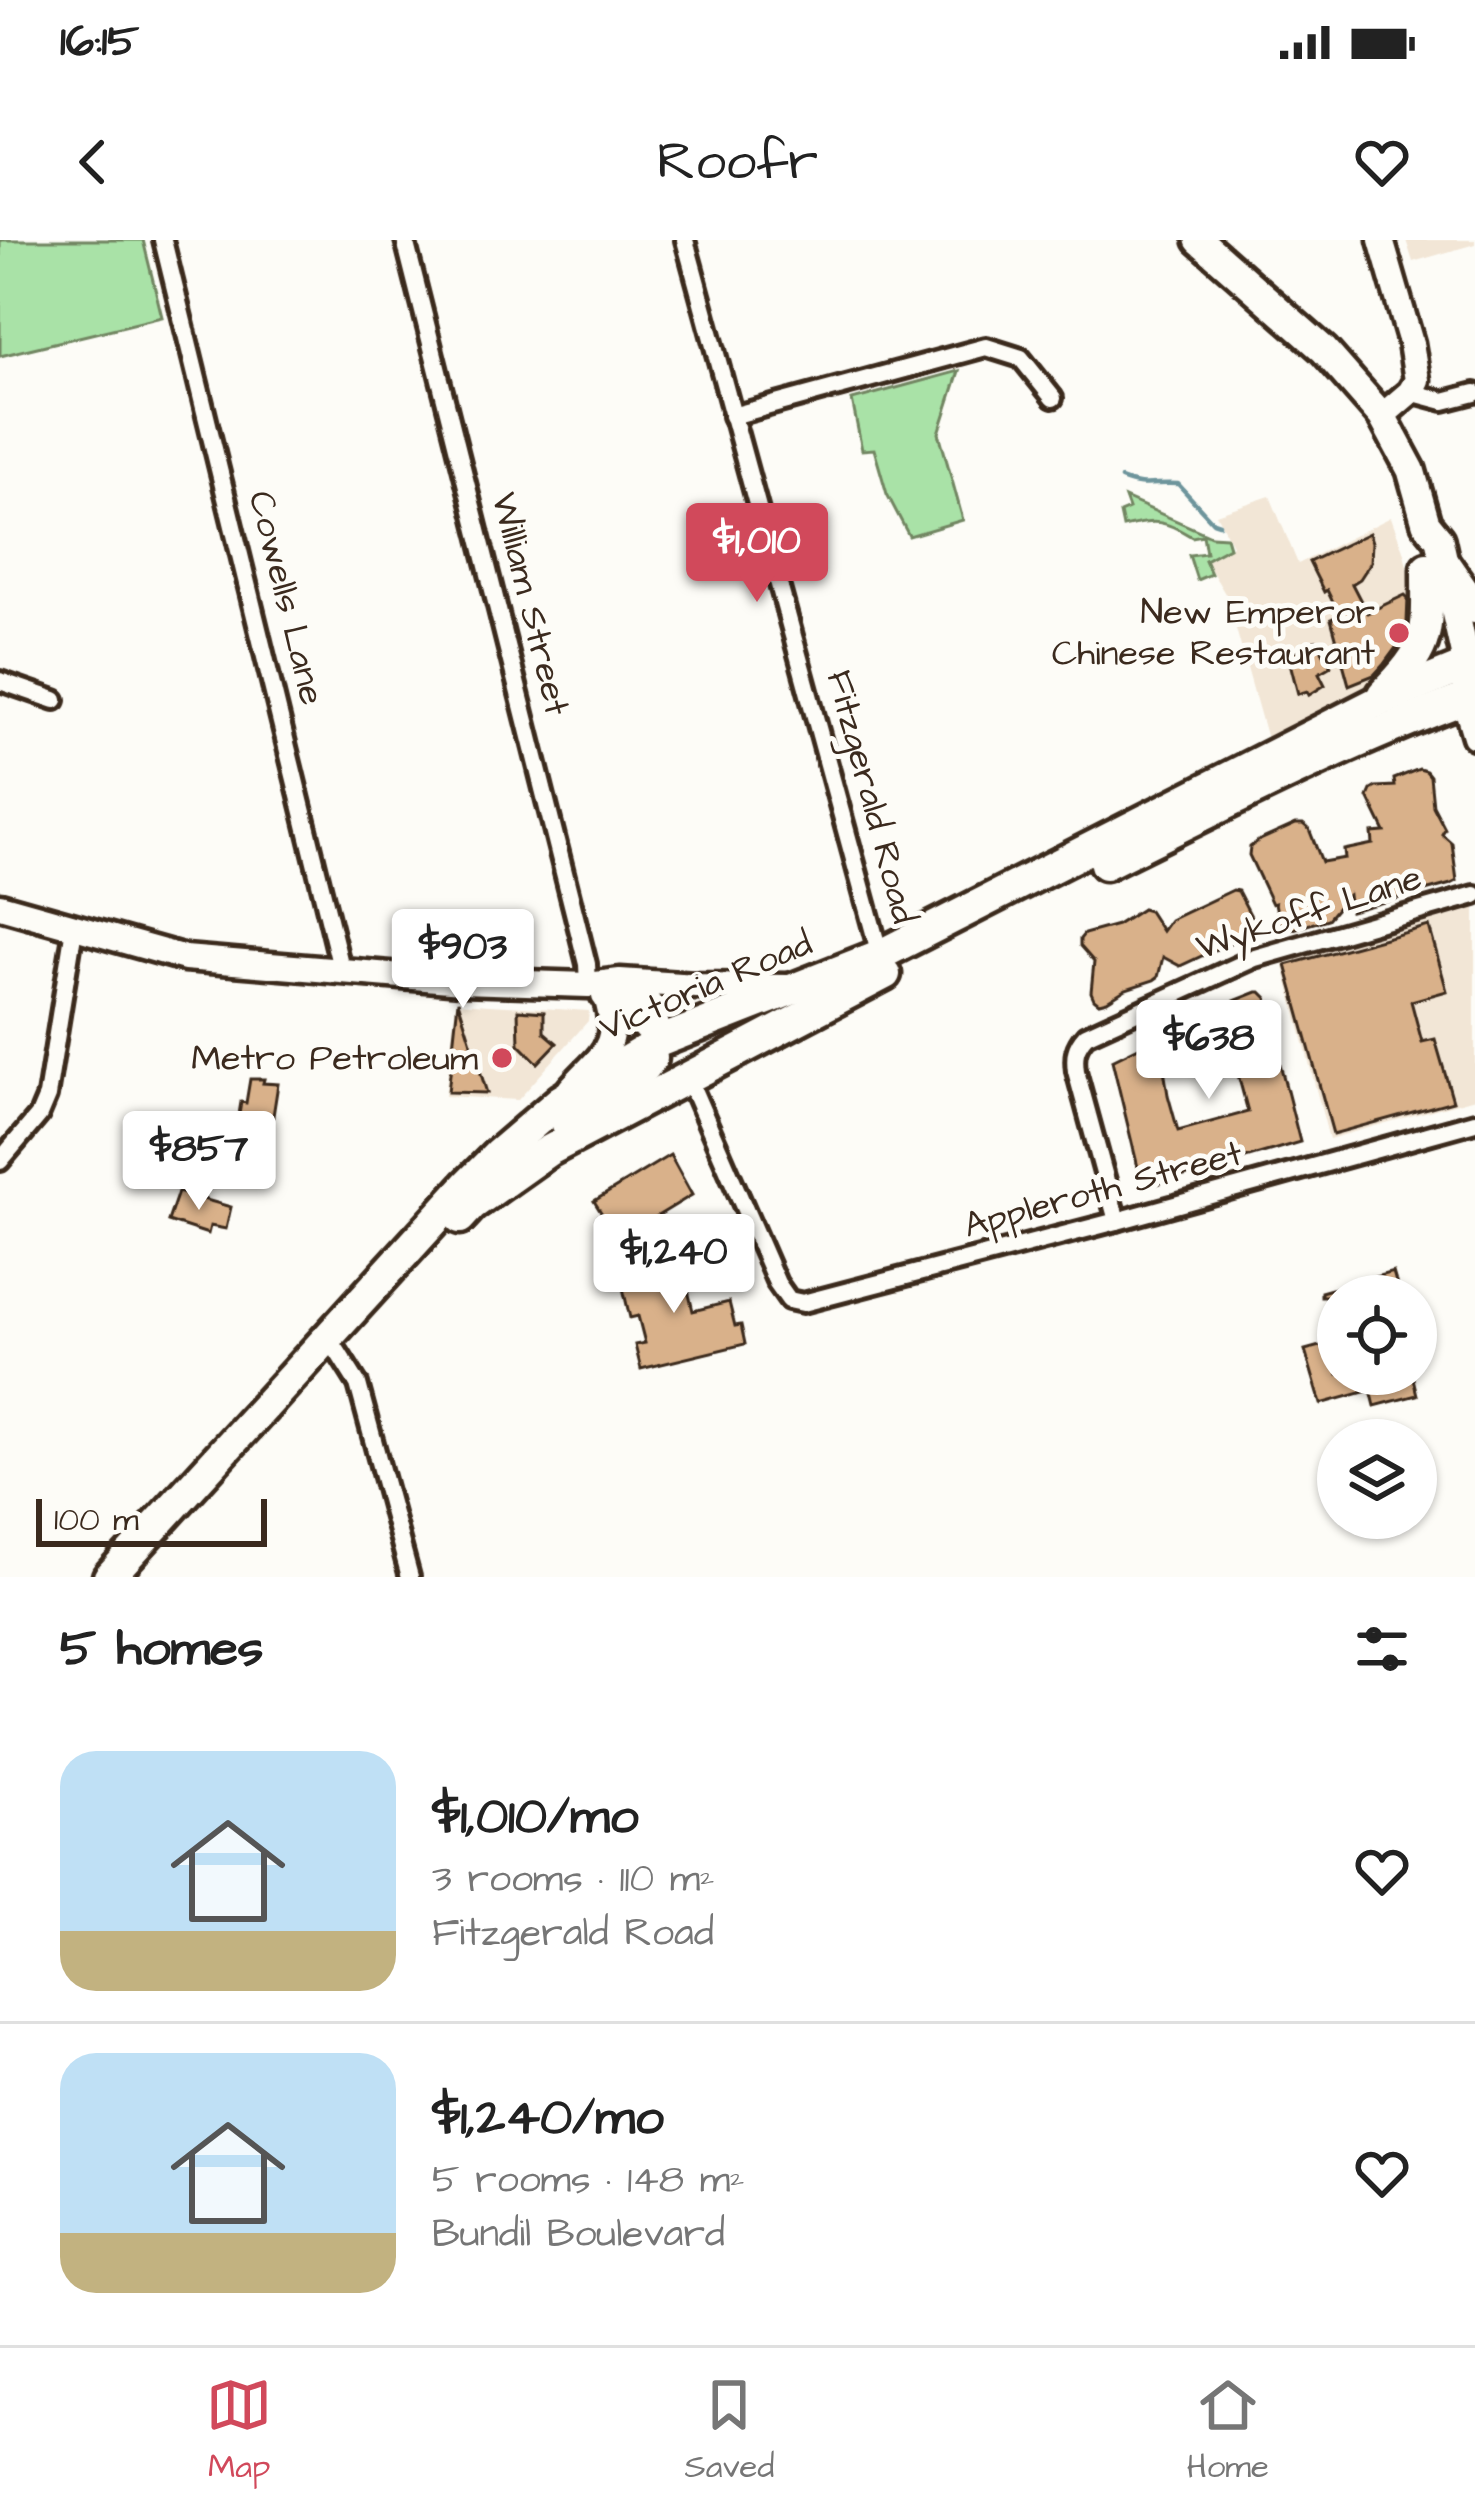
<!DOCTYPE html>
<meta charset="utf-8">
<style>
body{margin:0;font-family:"Architects Daughter",sans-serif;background:#f6f6f6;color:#222;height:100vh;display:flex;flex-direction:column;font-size:45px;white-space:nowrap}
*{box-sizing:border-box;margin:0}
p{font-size:39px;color:#767676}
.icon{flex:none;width:66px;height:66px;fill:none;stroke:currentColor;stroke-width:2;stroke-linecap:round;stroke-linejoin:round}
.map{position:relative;height:1337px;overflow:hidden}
.panel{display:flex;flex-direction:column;background:#fff;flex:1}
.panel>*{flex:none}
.buttons{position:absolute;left:1317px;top:1035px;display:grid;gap:24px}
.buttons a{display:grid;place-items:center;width:120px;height:120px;border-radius:50%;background:#fff;box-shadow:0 3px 9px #0004;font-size:60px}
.scale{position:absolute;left:36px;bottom:30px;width:231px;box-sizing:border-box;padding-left:12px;border:6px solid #3b2a1e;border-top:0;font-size:33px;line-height:42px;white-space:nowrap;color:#3b2a1e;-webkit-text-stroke:9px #fdfcf7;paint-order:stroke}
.price{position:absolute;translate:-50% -102px;padding:0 27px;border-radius:12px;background:#fff;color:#222;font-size:39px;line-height:78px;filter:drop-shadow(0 3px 6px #0008)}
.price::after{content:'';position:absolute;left:50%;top:72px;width:36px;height:27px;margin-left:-18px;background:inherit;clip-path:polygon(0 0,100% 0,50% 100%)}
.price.selected{background:#d1495b;color:#fff}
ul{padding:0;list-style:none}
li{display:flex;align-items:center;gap:36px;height:300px;padding:0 60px}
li+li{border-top:3px solid #e0e0e0}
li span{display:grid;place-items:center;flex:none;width:336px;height:240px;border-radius:36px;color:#555}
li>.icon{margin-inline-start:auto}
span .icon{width:144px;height:144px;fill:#fffc;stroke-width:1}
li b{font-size:51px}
h2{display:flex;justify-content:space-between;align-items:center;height:144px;padding:0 60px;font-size:51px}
.status{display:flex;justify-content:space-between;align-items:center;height:84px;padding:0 60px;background:#fff;direction:ltr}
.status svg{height:33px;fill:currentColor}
header{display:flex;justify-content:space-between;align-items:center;height:156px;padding:0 60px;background:#fff;font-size:54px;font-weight:600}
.tabs{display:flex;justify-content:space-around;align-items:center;height:168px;border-top:3px solid #e0e0e0;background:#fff;font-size:33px;color:#767676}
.tabs a{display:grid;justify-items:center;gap:6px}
.tabs .selected{color:#d1495b}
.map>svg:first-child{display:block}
.built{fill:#f2e6d6}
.green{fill:#a9e2a7;stroke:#728662;stroke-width:3}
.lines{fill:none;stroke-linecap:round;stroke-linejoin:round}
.stream{stroke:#6e959c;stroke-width:4.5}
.building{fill:#d9b18a;stroke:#3b2a1e;stroke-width:3}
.street-casing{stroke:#3b2a1e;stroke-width:26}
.secondary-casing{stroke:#3b2a1e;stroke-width:33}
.primary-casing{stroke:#3b2a1e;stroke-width:36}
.highway-casing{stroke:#3b2a1e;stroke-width:39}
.street{stroke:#fdfcf7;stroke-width:16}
.secondary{stroke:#fdfcf7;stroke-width:24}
.primary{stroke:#fdfcf7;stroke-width:27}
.highway{stroke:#fdfcf7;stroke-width:30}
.poi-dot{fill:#d1495b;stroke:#fdfcf7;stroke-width:4.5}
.labels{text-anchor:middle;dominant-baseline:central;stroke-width:10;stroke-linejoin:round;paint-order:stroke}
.street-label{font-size:36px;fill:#3b2a1e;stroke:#fdfcf7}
.poi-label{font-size:36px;fill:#3b2a1e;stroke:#fdfcf7;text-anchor:end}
</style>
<div class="status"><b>16:15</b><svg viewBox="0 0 49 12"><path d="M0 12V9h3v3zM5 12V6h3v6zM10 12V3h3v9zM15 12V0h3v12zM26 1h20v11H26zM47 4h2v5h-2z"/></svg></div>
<header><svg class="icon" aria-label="back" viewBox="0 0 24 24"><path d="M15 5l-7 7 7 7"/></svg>Roofr<svg class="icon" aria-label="heart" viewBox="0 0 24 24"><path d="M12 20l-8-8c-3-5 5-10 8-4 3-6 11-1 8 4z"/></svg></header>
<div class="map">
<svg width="1475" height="1337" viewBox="0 0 1475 1337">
<rect width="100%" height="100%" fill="#fdfcf7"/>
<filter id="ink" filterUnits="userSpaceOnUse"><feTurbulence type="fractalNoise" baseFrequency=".00833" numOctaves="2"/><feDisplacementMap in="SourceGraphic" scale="24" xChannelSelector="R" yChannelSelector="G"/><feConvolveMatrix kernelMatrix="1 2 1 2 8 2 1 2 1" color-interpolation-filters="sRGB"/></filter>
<g filter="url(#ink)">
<g class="built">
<polygon points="1406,0 1475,0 1475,4 1413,22"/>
<polygon points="1270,256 1298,324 1391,277 1404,313 1418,373 1415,400 1378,439 1267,499 1227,357 1205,320 1232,305 1216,274"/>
<polygon points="1475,665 1475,858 1329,899 1282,719"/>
<polygon points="456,763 589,771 588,781 518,860 445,856"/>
</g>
<g class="green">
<polygon points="0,0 143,0 162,77 0,116"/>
<polygon points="959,131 939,193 963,280 909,296 887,254 874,209 862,210 852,160"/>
<path d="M1125 258 1211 296 1226 297 1229 307 1205 320 1211 334 1197 340 1189 315 1206 313 1203 295 1192 297C1163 279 1156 280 1123 287L1120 273 1129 269Z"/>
</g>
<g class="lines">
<path class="stream" d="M1121 239C1144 249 1154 242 1178 244L1213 282 1219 284"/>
</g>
<g class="building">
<polygon points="1369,293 1372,302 1371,322 1360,339 1352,344 1367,373 1405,355 1408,358 1407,382 1401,401 1384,424 1374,435 1349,445 1331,379 1339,375 1327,350 1324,352 1309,322"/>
<polygon points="1316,400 1331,426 1319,433 1325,445 1309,455 1307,451 1298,454 1288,415"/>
<polygon points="1419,529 1426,531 1430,536 1433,566 1445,589 1442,594 1452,603 1457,641 1451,644 1350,671 1348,655 1328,679 1290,690 1283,688 1279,682 1275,663 1272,664 1249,615 1250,607 1258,601 1296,584 1303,584 1309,589 1322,622 1345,618 1344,610 1373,604 1372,593 1385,592 1368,557 1371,550 1376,547 1395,546 1394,539"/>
<polygon points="1233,650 1238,651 1256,686 1253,692 1180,726 1163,717 1158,737 1154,740 1126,749 1107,761 1099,763 1094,759 1091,752 1094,722 1080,706 1080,699 1084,694 1117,685 1142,669 1149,671 1162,691 1170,680"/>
<polygon points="1429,686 1447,751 1411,761 1422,802 1435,799 1453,861 1333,894 1286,725"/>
<polygon points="1257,752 1261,752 1267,758 1275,795 1273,796 1300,902 1143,948 1112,820 1159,797 1168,855 1178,891 1248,872 1228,797 1214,769"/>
<polygon points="458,761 487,853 448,852"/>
<polygon points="518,770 544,772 544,792 557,803 538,823 519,804"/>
<polygon points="250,839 264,839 263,843 278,844 264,933 251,931 254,913 201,900 205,882 237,887 241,862 246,863"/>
<polygon points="670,915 692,955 618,1000 614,993 609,996 598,976 602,974 594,961"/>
<polygon points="178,952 231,967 226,989 210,986 208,994 168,981"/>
<polygon points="674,1017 680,1017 693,1071 729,1062 735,1086 741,1085 745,1104 641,1129 635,1105 645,1103 638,1076 630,1078 619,1031"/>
<polygon points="1393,1032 1400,1056 1321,1056 1321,1052"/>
<polygon points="1338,1101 1338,1134 1412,1134 1417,1155 1375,1166 1371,1150 1321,1164 1305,1110"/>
</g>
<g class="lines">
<defs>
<g id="street">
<polyline points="163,0 342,732"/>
<polyline points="405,0 587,724 588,745"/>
<polyline points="685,0 880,715"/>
<polyline points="1410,152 1444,161 1475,153"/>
<polyline points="732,176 986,107 1021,118 1053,158"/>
<polyline points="0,441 55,460"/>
<polyline points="688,838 777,1043 789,1060 803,1063 1117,981 1475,882"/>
<polyline points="0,921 39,875 47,856 74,688"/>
<path d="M1117 981 1076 831C1074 816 1075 807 1086 795L1255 718 1475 655"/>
<polyline points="336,1109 358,1144 410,1337"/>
</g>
<g id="secondary">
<polyline points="1381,0 1411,103 1417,140 1410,152 1382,176"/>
<polyline points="1464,459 1475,496"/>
<polyline points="0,666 185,718 462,741 588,745 620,741 696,746 787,747"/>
<path d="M622 742C652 761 656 766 658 802"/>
<polyline points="604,756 642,784 658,802"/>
<path d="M570 849C602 813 622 808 606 757"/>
</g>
<polyline id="primary" points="1199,0 1324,110 1382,176 1411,230 1426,283 1439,299 1467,425 1466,446"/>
<g id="highway">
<polyline points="1444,323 1475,368"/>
<path d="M1383 454C1432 405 1427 395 1427 328"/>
<path d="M1105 624C1227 563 1347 502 1475 455"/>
<polyline points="567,884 645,827 652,818"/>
<polyline points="460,978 472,965 548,911 885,734"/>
<polyline points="109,1337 468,944 497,915 561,860 658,802 880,715 1375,463 1475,422"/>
</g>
</defs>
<use href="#street" class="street-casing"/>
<use href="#secondary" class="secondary-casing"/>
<use href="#primary" class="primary-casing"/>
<use href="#highway" class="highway-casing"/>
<use href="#street" class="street"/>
<use href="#secondary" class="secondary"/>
<use href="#primary" class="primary"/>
<use href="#highway" class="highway"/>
</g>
</g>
<g class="poi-dot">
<circle cx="1399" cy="393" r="12"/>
<circle cx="502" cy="818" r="12"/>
</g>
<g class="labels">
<g class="street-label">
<text transform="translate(286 358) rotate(76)">Cowells Lane</text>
<text transform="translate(530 364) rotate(76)">William Street</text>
<text transform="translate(871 557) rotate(75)">Fitzgerald Road</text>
<text transform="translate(1309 673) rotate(-18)">Wykoff Lane</text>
<text transform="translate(706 746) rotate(-23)">Victoria Road</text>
<text transform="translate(1103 950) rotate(-15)">Appleroth Street</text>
</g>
<g class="poi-label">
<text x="1375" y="372">New Emperor<tspan x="1375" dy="41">Chinese Restaurant</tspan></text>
<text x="478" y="818">Metro Petroleum</text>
</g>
</g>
</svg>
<div class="buttons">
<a><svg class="icon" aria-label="locate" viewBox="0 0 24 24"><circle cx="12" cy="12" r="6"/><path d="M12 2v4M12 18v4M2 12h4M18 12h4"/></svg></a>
<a><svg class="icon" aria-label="layers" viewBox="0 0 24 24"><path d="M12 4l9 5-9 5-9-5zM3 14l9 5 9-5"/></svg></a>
</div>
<div class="scale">100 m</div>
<b class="price selected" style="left:757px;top:365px">$1,010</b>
<b class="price" style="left:463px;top:771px">$903</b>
<b class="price" style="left:1209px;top:862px">$638</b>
<b class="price" style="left:199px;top:973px">$857</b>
<b class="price" style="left:674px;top:1076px">$1,240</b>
</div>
<section class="panel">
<h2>5 homes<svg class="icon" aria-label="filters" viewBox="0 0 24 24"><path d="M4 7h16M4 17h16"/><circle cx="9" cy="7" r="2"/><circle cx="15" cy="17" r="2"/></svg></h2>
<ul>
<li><span style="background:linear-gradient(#bfe0f5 75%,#c2b280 0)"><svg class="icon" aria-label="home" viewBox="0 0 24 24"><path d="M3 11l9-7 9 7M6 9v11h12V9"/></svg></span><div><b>$1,010/mo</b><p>3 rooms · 110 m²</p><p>Fitzgerald Road</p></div><svg class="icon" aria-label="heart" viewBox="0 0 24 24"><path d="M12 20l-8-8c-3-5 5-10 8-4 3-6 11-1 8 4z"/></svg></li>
<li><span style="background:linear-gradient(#bfe0f5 75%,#c2b280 0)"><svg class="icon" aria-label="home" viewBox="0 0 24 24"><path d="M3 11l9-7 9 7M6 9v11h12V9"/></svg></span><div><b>$1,240/mo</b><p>5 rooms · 148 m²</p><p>Bundil Boulevard</p></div><svg class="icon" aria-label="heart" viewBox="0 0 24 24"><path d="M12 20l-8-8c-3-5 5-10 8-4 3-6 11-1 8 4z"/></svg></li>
</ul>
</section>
<nav class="tabs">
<a class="selected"><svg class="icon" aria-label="map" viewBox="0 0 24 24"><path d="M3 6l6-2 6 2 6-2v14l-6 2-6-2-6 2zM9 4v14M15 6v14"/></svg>Map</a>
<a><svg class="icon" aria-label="saved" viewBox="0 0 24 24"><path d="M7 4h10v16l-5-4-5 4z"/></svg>Saved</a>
<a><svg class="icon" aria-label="home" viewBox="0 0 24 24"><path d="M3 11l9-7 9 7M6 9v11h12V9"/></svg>Home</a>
</nav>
